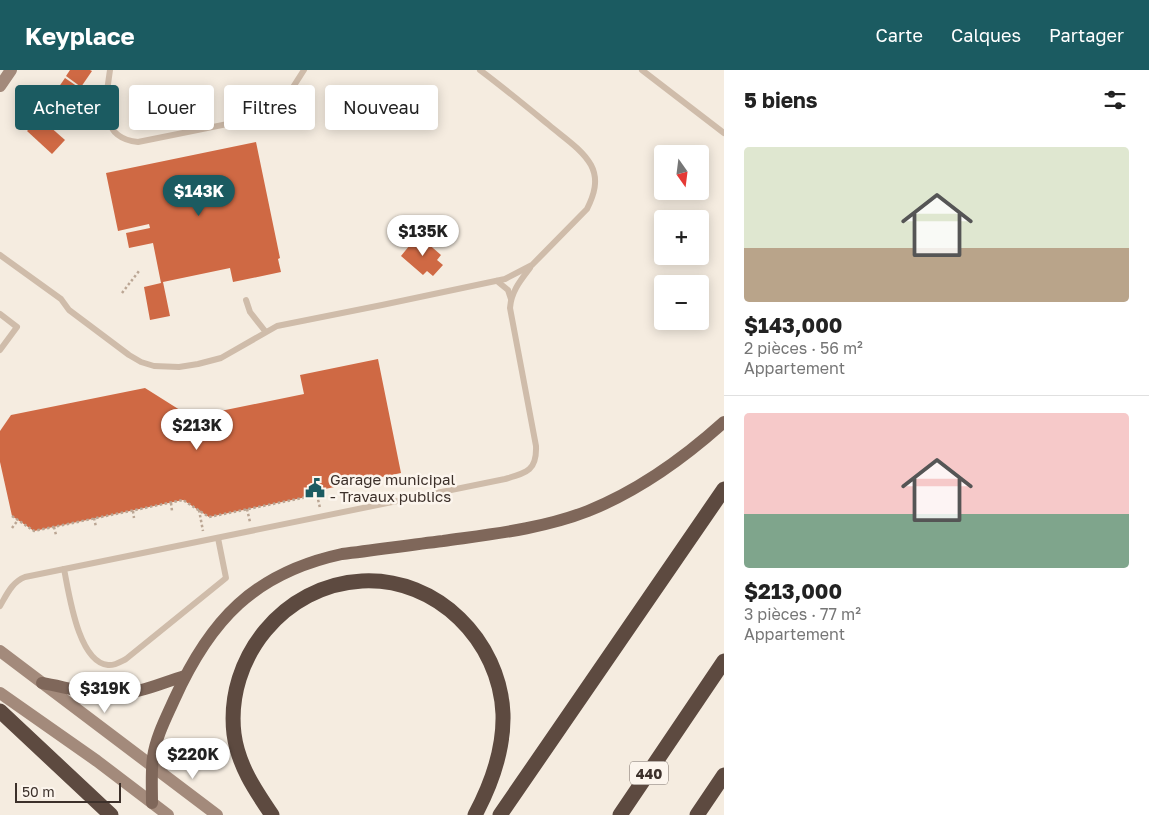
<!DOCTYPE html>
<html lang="fr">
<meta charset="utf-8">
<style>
body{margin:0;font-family:"Golos Text",sans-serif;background:#f2f2f2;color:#222;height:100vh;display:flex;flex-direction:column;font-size:19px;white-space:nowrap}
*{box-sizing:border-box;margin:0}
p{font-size:16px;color:#767676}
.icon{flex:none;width:28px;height:28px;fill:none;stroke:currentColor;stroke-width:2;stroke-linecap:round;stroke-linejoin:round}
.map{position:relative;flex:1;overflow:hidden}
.details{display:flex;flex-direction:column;background:#fff;width:425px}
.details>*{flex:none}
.hud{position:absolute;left:15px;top:15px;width:475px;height:45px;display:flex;gap:10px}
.needle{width:32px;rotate:166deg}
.controls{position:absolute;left:654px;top:75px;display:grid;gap:10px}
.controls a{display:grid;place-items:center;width:55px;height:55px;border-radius:5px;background:#fff;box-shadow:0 2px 12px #0003;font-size:25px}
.scale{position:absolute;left:15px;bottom:12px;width:106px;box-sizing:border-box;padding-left:5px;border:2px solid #3c302a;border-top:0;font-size:14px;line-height:18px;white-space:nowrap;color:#3c302a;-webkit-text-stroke:4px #fcf5ed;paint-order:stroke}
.price{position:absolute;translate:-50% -42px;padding:0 11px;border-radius:18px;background:#fff;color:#222;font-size:16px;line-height:32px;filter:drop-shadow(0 1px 2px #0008)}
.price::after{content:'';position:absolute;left:50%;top:30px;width:15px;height:11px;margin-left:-8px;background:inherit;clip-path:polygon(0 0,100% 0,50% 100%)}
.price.on{background:#1b5b61;color:#fff}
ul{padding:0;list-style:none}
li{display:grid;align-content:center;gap:10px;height:265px;padding:0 20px}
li+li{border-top:1px solid #e0e0e0}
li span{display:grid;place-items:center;height:155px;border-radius:5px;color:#555}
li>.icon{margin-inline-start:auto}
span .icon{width:90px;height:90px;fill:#fffc;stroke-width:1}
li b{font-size:21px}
h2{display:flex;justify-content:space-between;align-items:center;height:60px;padding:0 20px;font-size:21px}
.tag{padding:0 18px;border-radius:5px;background:#fff;box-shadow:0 2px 12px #0003;font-size:18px;line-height:45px}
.tag.on{background:#1b5b61;color:#fff}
header{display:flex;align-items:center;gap:30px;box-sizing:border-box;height:70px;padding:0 25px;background:#1b5b61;color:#fff}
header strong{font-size:24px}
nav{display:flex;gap:28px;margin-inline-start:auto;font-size:18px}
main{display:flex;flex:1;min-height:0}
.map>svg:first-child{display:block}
.building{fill:#cf6944}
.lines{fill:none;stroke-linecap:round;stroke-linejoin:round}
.path{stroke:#bba694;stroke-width:2.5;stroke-dasharray:2.5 2.5;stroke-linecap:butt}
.lane{stroke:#cfbcaa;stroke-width:6}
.secondary{stroke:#a38a7b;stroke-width:12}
.primary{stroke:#7f675a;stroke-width:12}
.highway{stroke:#5d4a40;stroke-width:15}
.labels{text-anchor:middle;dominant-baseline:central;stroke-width:5;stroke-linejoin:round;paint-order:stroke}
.shield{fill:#fcf5ed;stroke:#766b64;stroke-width:1}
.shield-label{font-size:14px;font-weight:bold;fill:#3c302a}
.poi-label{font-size:15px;fill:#3c302a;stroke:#fcf5ed;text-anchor:start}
</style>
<header>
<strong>Keyplace</strong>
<nav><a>Carte</a><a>Calques</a><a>Partager</a></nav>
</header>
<main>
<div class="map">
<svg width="724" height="745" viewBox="0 0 724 745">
<rect width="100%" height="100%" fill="#f5ece0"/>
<g class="building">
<polygon points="70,0 90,0 92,1 81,17 66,6"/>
<polygon points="65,8 84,21 70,40 52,27"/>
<polygon points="40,48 65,70 52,84 27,61"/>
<polygon points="256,72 280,188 278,189 281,202 233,212 230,198 163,212 170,246 150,250 144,217 161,213 153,173 129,178 126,163 150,158 149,154 118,161 106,103"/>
<polygon points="418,165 441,185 437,190 443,195 433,206 427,201 423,205 401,186"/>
<polygon points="378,289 401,403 325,419 326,423 209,447 183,430 34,461 12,446 0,392 0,361 11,345 145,318 191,347 304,324 300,305"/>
</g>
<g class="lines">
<g class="path">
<polyline points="122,223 139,201"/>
<polyline points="171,433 172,441"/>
<polyline points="247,439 250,452"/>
<polyline points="199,440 203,461"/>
<polyline points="133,441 134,448"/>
<polyline points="12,446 34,461 183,430 209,447 317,425 320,438"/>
<polyline points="94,448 96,457"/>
<polyline points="54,457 56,465"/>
<polyline points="12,458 18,450"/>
</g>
<g class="lane">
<path d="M110 0C106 29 97 68 138 72L267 46 279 39 304 0"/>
<polyline points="642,0 724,63"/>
<path d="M0 185 61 229 69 240 129 285 141 292 154 296 179 297 198 294 221 288 277 256 382 235 505 209 532 195 587 139C594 125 599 110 591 95 582 79 563 67 549 55 527 37 504 18 480 0"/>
<polyline points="497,211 508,220 511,229"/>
<polyline points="246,230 250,242 265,261"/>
<polyline points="0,244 17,257 0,280"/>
<path d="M64 499C69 523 78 592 108 595 114 596 120 592 126 589L226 508 218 468"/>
<path d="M0 536C7 524 12 512 25 507L505 409C526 403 537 401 536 376L510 238C511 222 520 211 530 198"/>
</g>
<g class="secondary">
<polyline points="0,16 11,0"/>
<polyline points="0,581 217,745"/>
<polyline points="0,623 97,691 168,745"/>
</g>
<g class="primary">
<path d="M42 613C66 617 97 627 122 624 143 622 164 612 185 606"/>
<path d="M152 733C152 718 151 702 153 687 156 667 166 648 174 630 210 550 254 503 342 484 376 480 409 475 443 471 492 464 542 459 588 441 638 421 684 388 724 352"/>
</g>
<g class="highway">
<polyline points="0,641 111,745"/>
<path d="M272 745C255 720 238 695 234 664 225 588 284 515 362 511 437 507 500 571 503 644 504 679 491 715 475 745"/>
<polyline points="500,745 724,419"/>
<polyline points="620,745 724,591"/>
<polyline points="697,745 724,705"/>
</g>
</g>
<defs>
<symbol id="civic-bare" viewBox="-9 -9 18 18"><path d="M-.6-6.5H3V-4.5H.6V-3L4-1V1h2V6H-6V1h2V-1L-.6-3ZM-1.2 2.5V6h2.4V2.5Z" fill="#1b5b61" stroke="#fcf5ed" stroke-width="2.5" paint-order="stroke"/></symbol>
</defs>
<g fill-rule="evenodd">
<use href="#civic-bare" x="301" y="404" width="28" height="28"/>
</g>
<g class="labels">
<rect class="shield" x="630" y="691.5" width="38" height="23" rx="4"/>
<g class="shield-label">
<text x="649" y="703">440</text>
</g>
<g class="poi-label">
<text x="330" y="409">Garage municipal<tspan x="330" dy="17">- Travaux publics</tspan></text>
</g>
</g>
</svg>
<div class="controls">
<a><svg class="needle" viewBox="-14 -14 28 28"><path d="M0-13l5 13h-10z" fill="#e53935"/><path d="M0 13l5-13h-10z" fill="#767676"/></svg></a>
<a>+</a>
<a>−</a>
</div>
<div class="scale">50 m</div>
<b class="price on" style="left:199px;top:147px">$143K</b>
<b class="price" style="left:423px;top:187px">$135K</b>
<b class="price" style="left:197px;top:381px">$213K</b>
<b class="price" style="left:105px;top:644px">$319K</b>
<b class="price" style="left:193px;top:710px">$220K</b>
<div class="hud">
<a class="tag on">Acheter</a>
<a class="tag">Louer</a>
<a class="tag">Filtres</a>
<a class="tag">Nouveau</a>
</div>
</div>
<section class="details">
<h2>5 biens<svg class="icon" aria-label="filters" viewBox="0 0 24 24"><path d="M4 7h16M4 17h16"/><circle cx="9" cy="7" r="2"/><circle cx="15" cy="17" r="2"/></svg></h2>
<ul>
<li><span style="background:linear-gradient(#dfe7d0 65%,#b9a48a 0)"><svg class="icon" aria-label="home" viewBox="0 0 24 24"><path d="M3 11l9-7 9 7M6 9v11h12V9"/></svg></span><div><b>$143,000</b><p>2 pièces · 56 m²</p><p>Appartement</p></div></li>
<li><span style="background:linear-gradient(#f6c9c9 65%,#7fa58c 0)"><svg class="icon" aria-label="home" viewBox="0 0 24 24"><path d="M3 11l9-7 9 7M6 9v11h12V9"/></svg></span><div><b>$213,000</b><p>3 pièces · 77 m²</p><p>Appartement</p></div></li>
</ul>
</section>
</main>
